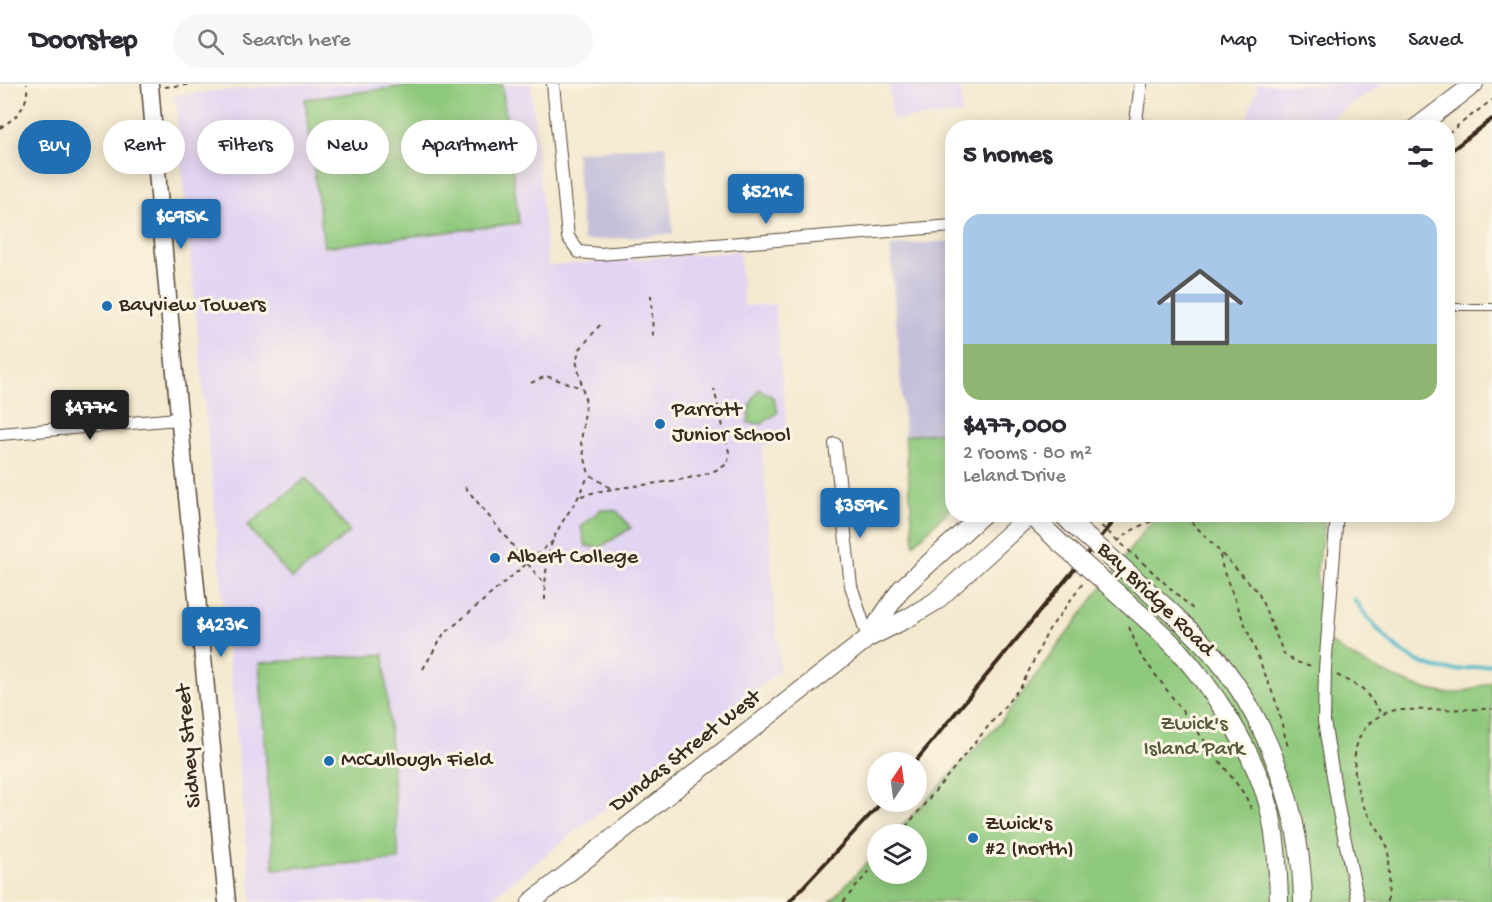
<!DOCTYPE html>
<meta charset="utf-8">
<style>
body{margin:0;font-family:"Gochi Hand",sans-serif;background:#f7f7f7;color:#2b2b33;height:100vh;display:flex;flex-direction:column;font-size:22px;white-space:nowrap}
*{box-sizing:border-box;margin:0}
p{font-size:20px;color:#7c7c81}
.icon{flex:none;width:33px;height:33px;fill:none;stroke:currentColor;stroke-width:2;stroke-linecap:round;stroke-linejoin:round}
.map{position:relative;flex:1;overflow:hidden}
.side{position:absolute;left:945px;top:36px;width:510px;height:402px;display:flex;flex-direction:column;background:#fff;border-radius:24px;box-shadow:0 3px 15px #0003}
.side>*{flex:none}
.banner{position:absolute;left:18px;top:36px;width:570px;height:54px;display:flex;gap:12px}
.needle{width:39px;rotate:13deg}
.fabs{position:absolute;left:867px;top:668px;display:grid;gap:12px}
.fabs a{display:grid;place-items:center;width:60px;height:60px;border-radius:50%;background:#fff;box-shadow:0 3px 15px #0003;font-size:30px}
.price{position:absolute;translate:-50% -51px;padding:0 14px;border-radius:6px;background:#1f6fb2;color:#fff;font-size:20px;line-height:39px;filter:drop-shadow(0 2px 3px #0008)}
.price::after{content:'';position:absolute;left:50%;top:36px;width:18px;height:14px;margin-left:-9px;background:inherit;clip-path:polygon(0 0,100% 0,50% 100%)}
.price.on{background:#222;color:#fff}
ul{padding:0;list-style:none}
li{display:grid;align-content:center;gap:12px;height:318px;padding:0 18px}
li span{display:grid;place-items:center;height:186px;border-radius:18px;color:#555}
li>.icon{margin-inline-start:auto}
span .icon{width:108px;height:108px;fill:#fffc;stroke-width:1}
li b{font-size:26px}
h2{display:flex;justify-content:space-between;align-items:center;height:72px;padding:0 18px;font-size:26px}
.tag{padding:0 21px;border-radius:27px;background:#fff;box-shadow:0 3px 15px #0003;font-size:21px;line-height:54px}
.tag.on{background:#1f6fb2;color:#fff}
header{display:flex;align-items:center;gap:36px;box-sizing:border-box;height:84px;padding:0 30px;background:#fff;border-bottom:2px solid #e1e1e2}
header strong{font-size:28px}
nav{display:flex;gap:33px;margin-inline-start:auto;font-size:21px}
.search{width:420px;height:54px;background:#f7f7f7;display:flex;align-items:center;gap:15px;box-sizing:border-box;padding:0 21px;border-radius:33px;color:#7c7c81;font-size:22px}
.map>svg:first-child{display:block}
.built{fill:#e2d4f3}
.industrial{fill:#c5c0da}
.green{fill:#8fc97d;stroke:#657a4e;stroke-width:1.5}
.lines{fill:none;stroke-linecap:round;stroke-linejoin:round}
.stream{stroke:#4fbacb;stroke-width:4}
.lane-casing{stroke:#574739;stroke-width:8}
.street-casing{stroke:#574739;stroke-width:14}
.secondary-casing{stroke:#574739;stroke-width:19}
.primary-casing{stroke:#574739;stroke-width:20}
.path{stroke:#574739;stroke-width:2;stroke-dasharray:4.5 4.5;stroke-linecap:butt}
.lane{stroke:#fff;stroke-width:6}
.street{stroke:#fff;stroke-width:12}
.secondary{stroke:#fff;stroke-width:16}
.primary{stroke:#fff;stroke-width:18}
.rail{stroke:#3b2a1e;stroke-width:4}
.primary-bridge-casing{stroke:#574739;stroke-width:20;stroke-linecap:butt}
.path-bridge{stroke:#574739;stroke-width:2;stroke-dasharray:4.5 4.5;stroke-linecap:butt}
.primary-bridge{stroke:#fff;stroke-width:18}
.poi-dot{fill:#1f6fb2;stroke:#fcf5e5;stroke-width:2}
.labels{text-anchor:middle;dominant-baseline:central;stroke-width:6;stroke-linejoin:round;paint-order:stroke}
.poi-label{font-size:22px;fill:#3b2a1e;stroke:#fcf5e5;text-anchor:start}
.street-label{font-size:22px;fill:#3b2a1e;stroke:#fcf5e5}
.park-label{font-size:22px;fill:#545a3a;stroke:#fcf5e5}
</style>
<header>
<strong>Doorstep</strong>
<div class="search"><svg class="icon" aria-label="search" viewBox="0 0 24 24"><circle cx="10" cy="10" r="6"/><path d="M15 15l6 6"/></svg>Search here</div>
<nav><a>Map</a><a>Directions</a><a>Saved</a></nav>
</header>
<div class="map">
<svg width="1492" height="818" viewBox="0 0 1492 818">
<rect width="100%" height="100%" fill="#fcf5e5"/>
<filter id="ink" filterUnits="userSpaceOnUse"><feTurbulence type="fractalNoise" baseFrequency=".0167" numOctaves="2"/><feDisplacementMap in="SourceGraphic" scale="12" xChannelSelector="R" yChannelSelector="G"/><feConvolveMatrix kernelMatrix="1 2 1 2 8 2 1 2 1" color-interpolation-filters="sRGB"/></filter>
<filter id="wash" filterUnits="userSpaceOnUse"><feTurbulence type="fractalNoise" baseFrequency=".008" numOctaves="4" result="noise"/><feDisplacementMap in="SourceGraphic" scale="24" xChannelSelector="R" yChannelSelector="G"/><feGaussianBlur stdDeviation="1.35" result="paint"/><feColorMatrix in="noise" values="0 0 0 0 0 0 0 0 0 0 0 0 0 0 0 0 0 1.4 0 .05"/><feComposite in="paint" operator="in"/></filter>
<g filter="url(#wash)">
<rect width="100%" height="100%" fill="#f4e9cf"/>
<g class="built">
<polygon points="292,0 531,0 548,182 739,167 744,222 775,220 788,359 762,362 780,587 486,818 252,818 175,11"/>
<polygon points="889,0 961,0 962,30 892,36"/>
<polygon points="1258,0 1383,0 1315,43 1244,43"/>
</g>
<g class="industrial">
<polygon points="666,61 673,150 583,157 576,68"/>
<polygon points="952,157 952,347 905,352 890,162"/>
</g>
<g class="green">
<polygon points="423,0 502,0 519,139 324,163 305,15"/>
<polygon points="759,305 773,313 778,328 762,340 748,339 750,321"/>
<polygon points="952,347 952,423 914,460 905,352"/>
<polygon points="306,394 350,448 292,495 247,442"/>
<polygon points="601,425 617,427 631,444 599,464 586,462 581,443"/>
<path d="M1156 431H1326L1316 491 1324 553C1346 573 1416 607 1446 609 1460 611 1479 602 1492 598V818H830L877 768 878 789H916V750H894L1000 639Z"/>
<polygon points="384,570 399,776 274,785 259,579"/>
</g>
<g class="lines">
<path class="stream" d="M1354 515C1375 545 1403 579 1442 585 1457 588 1476 583 1492 580"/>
</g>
</g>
<g filter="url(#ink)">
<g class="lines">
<defs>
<polyline id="lane" points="1448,223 1492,223"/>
<g id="street">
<polyline points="553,0 568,153 579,168 600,170 952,142"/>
<polyline points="1135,44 1141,0"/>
<polyline points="0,350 178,335"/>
<polyline points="835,360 851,502 868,554"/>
<polyline points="1337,430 1325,585 1324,637 1339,728 1358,818"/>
</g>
<path id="secondary" d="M150 0C171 273 201 545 227 818"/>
<g id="primary">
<polyline points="1416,44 1474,0"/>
<polyline points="1030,430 1059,458"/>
<polyline points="1062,430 1073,441"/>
<path d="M1132 492C1160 519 1192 545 1217 575 1271 641 1302 734 1303 818"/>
<path d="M1117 509C1137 528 1159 545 1177 565 1214 606 1247 657 1265 709 1276 743 1278 783 1279 818"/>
<polyline points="868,553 901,505 983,430"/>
<polyline points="531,818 868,554 908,534 936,517 1031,430"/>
</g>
</defs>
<use href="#lane" class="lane-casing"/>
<use href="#street" class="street-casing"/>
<use href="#secondary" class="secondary-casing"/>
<use href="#primary" class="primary-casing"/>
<g class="path">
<polyline points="165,3 195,0"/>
<path d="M0 44C17 33 29 22 27 0"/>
<polyline points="1448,49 1492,16"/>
<polyline points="651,211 653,252"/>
<polyline points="600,241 580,265 576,276 586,319 581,359 589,390 610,404"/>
<polyline points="531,299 546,292 582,304"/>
<polyline points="465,403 545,501"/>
<path d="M581 412C620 399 701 401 728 379L729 368 714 305"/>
<polyline points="1185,431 1258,508 1284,570 1296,578 1312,582"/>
<path d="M1117 458C1142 436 1155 437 1186 430"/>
<polyline points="1220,471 1223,486 1275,615 1288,663"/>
<polyline points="1143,479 1195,527"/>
<path d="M545 516C545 497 546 473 553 456 563 432 580 417 588 391"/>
<polyline points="1129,543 1140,570 1245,711 1253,729"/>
<polyline points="423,585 443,551 553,457"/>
<polyline points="1337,591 1363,605 1381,629"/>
<polyline points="900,750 1022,601 1048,547 1083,499"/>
<polyline points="843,818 878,777"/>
<path d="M1387 818C1387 799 1393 777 1385 759 1380 746 1370 736 1364 723 1348 686 1348 636 1396 626L1492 625"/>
</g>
<use href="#lane" class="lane"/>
<use href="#street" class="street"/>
<use href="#secondary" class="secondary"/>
<use href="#primary" class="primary"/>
<g class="rail">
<polyline points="1448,69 1492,35"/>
<polyline points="915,678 1120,430"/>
<polyline points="789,818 883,717"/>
</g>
<defs>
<g id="primary-bridge">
<polyline points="1073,441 1132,492"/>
<polyline points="1059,458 1117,509"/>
</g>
</defs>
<use href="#primary-bridge" class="primary-bridge-casing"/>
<polyline class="path-bridge" points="1088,430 1143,479"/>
<use href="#primary-bridge" class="primary-bridge"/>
</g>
</g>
<g class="poi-dot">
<circle cx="107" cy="222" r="6"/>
<circle cx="660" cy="340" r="6"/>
<circle cx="495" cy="474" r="6"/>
<circle cx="329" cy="677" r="6"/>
<circle cx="973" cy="754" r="6"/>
</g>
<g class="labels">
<g class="poi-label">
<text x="119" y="222">Bayview Towers</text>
<text x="672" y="327">Parrott<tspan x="672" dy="25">Junior School</tspan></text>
<text x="507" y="474">Albert College</text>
<text x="341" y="677">McCullough Field</text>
<text x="985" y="741">Zwick's<tspan x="985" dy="25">#2 (north)</tspan></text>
</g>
<g class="street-label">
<text transform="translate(1155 516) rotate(44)">Bay Bridge Road</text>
<text transform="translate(190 662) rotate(-95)">Sidney Street</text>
<text transform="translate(686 668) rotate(-38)">Dundas Street West</text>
</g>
<g class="park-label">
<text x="1194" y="641">Zwick's<tspan x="1194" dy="25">Island Park</tspan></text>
</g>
</g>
</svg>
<div class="fabs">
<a><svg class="needle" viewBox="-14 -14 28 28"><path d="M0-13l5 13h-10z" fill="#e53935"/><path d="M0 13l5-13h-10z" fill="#7c7c81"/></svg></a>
<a><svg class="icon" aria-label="layers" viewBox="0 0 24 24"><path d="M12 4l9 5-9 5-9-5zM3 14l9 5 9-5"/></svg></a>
</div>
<b class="price" style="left:766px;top:141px">$521K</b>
<b class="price" style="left:181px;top:166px">$695K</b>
<b class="price on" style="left:90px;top:357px">$477K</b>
<b class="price" style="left:860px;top:455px">$359K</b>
<b class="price" style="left:221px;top:574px">$423K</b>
<div class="banner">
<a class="tag on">Buy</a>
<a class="tag">Rent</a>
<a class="tag">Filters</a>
<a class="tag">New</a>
<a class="tag">Apartment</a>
</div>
<section class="side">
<h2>5 homes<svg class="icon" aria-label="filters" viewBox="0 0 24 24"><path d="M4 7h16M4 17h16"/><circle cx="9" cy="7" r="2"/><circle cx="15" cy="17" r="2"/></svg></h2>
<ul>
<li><span style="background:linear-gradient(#a9c7e8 70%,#8fb573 0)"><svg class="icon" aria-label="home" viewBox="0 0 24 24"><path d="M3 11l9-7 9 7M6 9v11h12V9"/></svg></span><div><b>$477,000</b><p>2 rooms · 80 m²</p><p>Leland Drive</p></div></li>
</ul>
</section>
</div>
